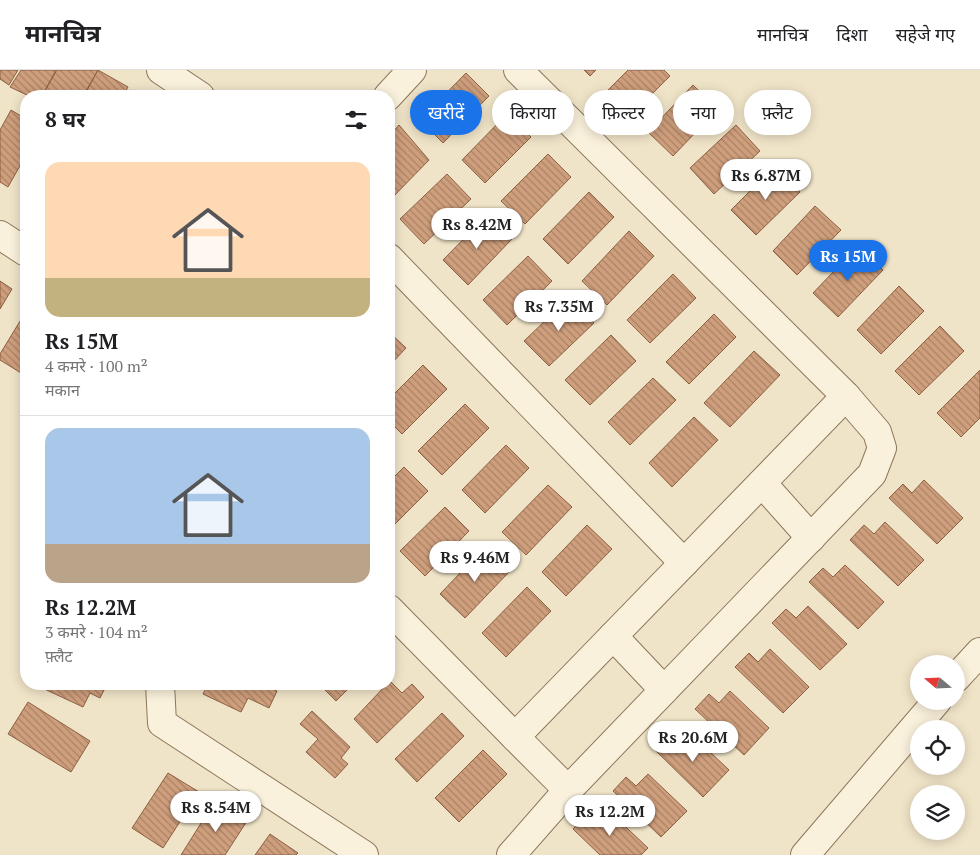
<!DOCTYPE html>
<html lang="hi">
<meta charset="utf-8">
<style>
body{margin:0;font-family:"PT Serif","Noto Sans Devanagari",serif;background:#f6f6f6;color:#202124;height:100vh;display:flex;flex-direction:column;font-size:19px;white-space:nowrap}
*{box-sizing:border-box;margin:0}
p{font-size:16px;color:#757577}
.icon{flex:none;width:28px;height:28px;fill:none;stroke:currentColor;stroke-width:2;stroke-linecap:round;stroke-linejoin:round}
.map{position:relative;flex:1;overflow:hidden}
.side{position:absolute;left:20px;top:20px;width:375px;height:600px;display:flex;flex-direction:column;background:#fff;border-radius:20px;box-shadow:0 2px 12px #0003}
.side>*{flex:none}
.top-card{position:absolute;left:410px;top:20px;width:475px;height:45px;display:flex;gap:10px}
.needle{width:32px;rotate:289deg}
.buttons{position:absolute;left:910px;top:585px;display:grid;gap:10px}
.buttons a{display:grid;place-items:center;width:55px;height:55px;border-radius:50%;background:#fff;box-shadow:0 2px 12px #0003;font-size:25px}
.price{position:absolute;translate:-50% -42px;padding:0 11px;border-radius:18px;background:#fff;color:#222;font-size:16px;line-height:32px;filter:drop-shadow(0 1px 2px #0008)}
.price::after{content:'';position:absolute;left:50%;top:30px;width:15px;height:11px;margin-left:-8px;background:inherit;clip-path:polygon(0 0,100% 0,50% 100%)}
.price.current{background:#1a73e8;color:#fff}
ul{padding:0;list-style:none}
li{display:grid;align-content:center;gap:10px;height:265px;padding:0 25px}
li+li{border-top:1px solid #e0e0e0}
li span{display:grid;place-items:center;height:155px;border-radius:15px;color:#555}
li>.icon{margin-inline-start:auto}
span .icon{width:90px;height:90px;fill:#fffc;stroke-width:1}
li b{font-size:21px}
h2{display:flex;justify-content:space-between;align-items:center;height:60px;padding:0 25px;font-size:21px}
.pill{padding:0 18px;border-radius:22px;background:#fff;box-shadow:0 2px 12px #0003;font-size:18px;line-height:45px}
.pill.current{background:#1a73e8;color:#fff}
header{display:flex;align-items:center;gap:30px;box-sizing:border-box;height:70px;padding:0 25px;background:#fff;border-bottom:1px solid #e0e0e0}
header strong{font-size:24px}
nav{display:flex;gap:28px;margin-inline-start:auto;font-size:18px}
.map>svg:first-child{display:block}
.building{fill:url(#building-back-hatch);stroke:#8d5f41}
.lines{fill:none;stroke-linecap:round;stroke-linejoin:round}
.minor-casing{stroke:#8d765c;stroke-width:30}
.minor{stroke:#faf1dc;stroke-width:28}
</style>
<header>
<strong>मानचित्र</strong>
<nav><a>मानचित्र</a><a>दिशा</a><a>सहेजे गए</a></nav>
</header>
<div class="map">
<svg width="980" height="785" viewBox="0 0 980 785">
<defs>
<pattern id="building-back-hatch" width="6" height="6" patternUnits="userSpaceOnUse" patternTransform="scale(1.25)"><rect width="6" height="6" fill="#cf9f7d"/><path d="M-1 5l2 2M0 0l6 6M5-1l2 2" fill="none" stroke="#a98266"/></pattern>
</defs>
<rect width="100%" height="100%" fill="#f0e4c8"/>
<g class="building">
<polygon points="0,0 18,0 9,15 0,9"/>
<polygon points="21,0 56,0 42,26 29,26 10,17"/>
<polygon points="57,0 98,0 83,26 42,26"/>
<polygon points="98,0 128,17 123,26 84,26"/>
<polygon points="584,0 596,0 590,6"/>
<polygon points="628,0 664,0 670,6 632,44 608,20"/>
<polygon points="466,3 489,26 443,73 420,50"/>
<polygon points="693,15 718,39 673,86 648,62"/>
<polygon points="130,20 140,26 126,26"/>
<polygon points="11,40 26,49 26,85 8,117 0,112 0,60"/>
<polygon points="507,44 531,67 485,113 462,90"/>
<polygon points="399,55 429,90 389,131 389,66"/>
<polygon points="736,55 760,81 714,124 690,98"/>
<polygon points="548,84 571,107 525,154 501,131"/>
<polygon points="775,96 800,122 756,165 731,140"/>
<polygon points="447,104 471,129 424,174 400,149"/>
<polygon points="589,122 614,147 568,194 543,169"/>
<polygon points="815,136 841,160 797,205 773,181"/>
<polygon points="487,145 512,169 468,215 443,190"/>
<polygon points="629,161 654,186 607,235 582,211"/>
<polygon points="858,176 883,200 838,247 813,223"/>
<polygon points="528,186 552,211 507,255 483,230"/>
<polygon points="673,204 696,228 650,273 627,250"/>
<polygon points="0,211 12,219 0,239"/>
<polygon points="899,216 924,241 881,284 857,260"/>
<polygon points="570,227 594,253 549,296 524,271"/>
<polygon points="25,243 26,243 26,306 0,290 0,284"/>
<polygon points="714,244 736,267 689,314 666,292"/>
<polygon points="940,256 964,281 919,325 895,301"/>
<polygon points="389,262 406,278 389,296"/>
<polygon points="611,265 636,291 590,335 565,310"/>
<polygon points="754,281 780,305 730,357 704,333"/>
<polygon points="423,295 447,319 402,364 389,351 389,329"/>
<polygon points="980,300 980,348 961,367 937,343"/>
<polygon points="653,308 676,330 630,375 608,352"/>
<polygon points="465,334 489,358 442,405 418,381"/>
<polygon points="694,347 718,370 672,417 649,393"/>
<polygon points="506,375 529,398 485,443 462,420"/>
<polygon points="404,397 428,421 389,460 389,412"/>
<polygon points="924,410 963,448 937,474 889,428 903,414 912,423"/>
<polygon points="548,415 572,437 526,485 502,462"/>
<polygon points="445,437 469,461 425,506 400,481"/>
<polygon points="885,452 924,490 898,516 850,470 864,455 874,464"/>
<polygon points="587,455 612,479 566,526 542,502"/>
<polygon points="485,477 510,501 465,548 440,524"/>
<polygon points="845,495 884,532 858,559 809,512 823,498 833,507"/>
<polygon points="527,517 551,541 506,587 482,563"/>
<polygon points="808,536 847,574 820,600 772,553 786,539 796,548"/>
<polygon points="770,579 809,617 783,643 735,597 749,583 758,592"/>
<polygon points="390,611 402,623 412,614 424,627 377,673 354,649 387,614 389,614"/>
<polygon points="39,614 107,614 100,628 90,623 83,637 38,616"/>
<polygon points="208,614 262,614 277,621 269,638 248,628 241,642 203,624"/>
<polygon points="319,614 353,614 336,631"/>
<polygon points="730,621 769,658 744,685 695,639 709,624 719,633"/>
<polygon points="28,632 90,671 71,702 8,664"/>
<polygon points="312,641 350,677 341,688 348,694 335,708 306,682 318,669 300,654"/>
<polygon points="442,643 464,666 417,712 395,689"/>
<polygon points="690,663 729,700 703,727 655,680 668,666 678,675"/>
<polygon points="483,680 507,704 459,752 435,728"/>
<polygon points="168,703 199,722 163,778 132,758"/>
<polygon points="648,704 687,741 661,767 613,721 626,707 636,716"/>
<polygon points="215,731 247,751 225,785 181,785"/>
<polygon points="609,741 648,778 641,785 600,785 573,759 587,744 597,754"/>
<polygon points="270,764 298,783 296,785 255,785"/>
</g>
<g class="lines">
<defs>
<g id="minor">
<polyline points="161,0 200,26"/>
<polyline points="388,26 412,0"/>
<polyline points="0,165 26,182"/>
<polyline points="389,188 684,493"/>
<polyline points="762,413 811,468"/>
<polyline points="389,539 515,667 846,326 518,0"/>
<polyline points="613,566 664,620"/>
<polyline points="956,608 980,582"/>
<polyline points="160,614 162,653 364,785"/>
<polyline points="515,667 568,720"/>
<polyline points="511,785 568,720 872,404 882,378 877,362 846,326"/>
<polyline points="805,785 937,631"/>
</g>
</defs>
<use href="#minor" class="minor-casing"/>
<use href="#minor" class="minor"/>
</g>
</svg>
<div class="buttons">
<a><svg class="needle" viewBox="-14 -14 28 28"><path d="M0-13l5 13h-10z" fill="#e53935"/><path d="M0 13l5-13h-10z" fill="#757577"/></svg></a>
<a><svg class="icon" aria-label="locate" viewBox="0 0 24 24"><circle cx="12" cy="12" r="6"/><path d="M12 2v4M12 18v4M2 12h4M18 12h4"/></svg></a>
<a><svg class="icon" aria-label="layers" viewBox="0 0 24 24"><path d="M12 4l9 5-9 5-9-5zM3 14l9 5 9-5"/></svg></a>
</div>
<b class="price" style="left:766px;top:131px">Rs 6.87M</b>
<b class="price" style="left:477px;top:180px">Rs 8.42M</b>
<b class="price current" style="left:848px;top:212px">Rs 15M</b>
<b class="price" style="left:559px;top:262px">Rs 7.35M</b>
<b class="price" style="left:475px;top:513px">Rs 9.46M</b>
<b class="price" style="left:693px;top:693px">Rs 20.6M</b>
<b class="price" style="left:216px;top:763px">Rs 8.54M</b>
<b class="price" style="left:610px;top:767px">Rs 12.2M</b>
<div class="top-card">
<a class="pill current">खरीदें</a>
<a class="pill">किराया</a>
<a class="pill">फ़िल्टर</a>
<a class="pill">नया</a>
<a class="pill">फ़्लैट</a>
</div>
<section class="side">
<h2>8 घर<svg class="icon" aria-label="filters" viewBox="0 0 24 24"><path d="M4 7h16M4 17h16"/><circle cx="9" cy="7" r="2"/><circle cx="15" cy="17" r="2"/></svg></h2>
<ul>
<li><span style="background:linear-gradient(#ffd9b3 75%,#c2b280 0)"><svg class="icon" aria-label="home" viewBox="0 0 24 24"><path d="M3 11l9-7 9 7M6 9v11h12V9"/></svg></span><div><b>Rs 15M</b><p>4 कमरे · 100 m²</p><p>मकान</p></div></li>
<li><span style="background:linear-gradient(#a9c7e8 75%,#b9a48a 0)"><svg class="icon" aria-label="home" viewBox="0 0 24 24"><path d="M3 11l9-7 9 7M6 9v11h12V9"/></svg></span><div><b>Rs 12.2M</b><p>3 कमरे · 104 m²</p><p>फ़्लैट</p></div></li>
</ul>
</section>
</div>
